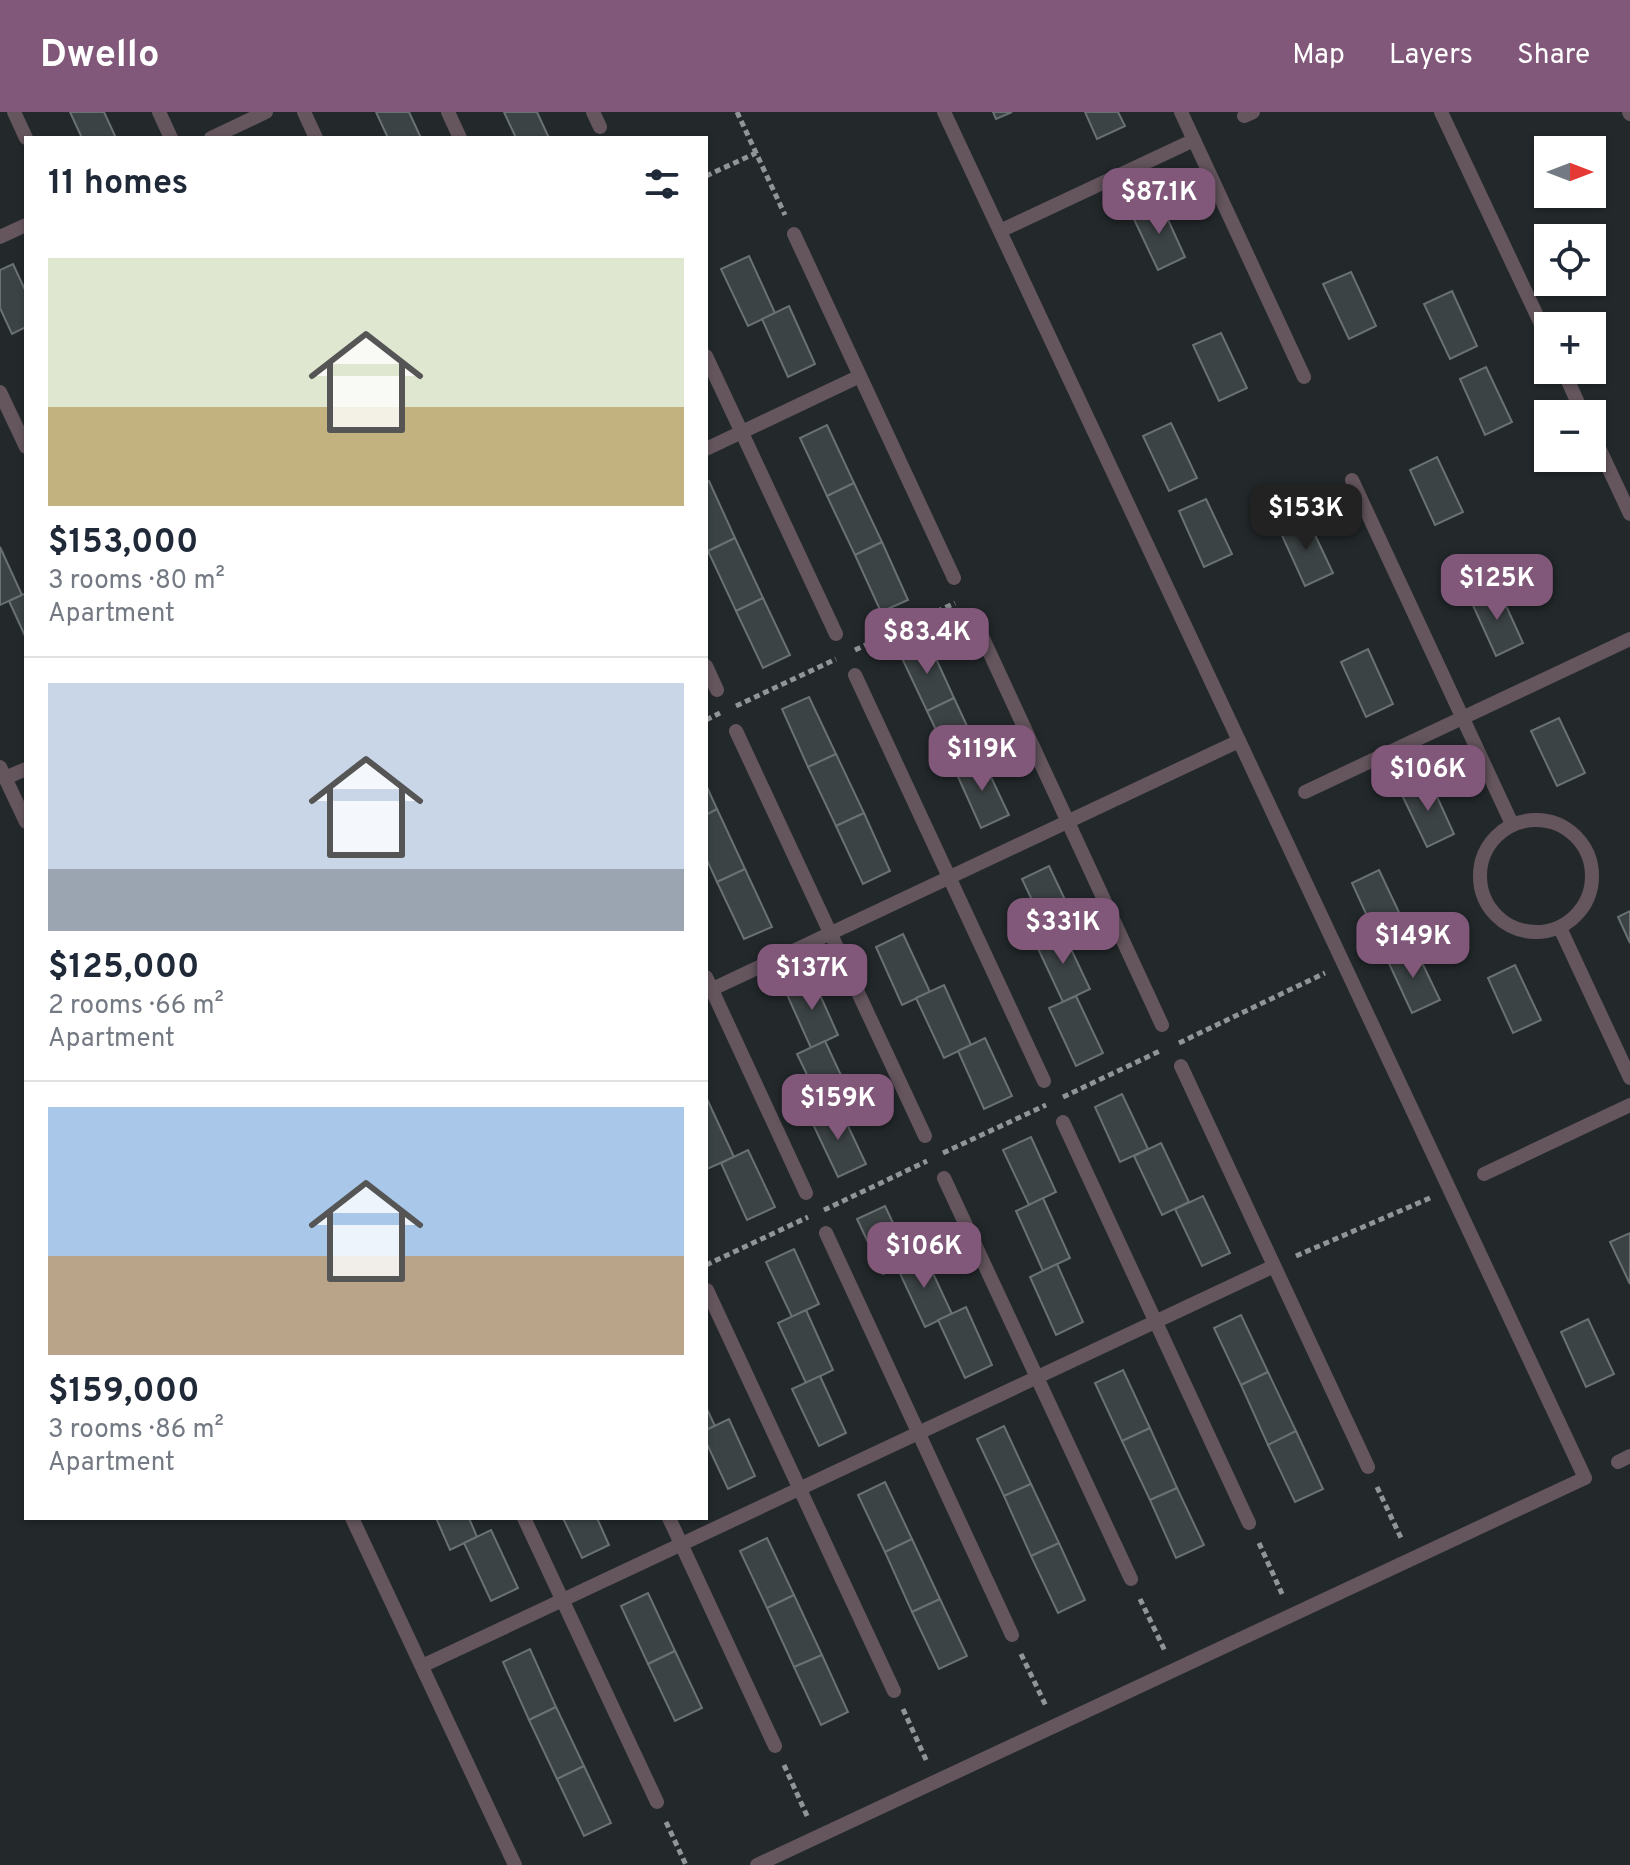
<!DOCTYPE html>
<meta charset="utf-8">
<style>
body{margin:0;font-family:Overpass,sans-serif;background:#f2f2f3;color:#1f2937;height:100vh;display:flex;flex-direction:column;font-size:30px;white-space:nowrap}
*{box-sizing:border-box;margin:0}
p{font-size:26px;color:#747a83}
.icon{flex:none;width:44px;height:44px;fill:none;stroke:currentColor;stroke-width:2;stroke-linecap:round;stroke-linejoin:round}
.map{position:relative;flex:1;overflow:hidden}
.panel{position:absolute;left:24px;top:24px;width:684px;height:1384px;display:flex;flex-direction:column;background:#fff;border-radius:0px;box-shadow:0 2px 6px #0004}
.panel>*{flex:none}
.needle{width:52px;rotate:90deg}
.fabs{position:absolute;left:1534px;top:24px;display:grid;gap:16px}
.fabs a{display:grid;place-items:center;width:72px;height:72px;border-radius:0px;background:#fff;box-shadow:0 2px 6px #0004;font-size:40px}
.price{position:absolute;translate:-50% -68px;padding:0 18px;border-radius:16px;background:#81577a;color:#fff;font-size:26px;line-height:52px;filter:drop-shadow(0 2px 4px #0008)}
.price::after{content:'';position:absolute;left:50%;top:48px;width:24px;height:18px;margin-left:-12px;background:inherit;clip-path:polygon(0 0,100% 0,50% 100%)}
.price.active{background:#222;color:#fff}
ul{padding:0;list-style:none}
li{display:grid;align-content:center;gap:16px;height:424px;padding:0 24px}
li+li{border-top:2px solid #e0e1e3}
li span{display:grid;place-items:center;height:248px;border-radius:0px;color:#555}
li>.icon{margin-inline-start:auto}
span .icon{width:144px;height:144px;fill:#fffc;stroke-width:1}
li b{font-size:34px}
h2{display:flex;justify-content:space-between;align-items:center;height:96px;padding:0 24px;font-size:34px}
header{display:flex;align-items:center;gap:48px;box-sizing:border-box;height:112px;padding:0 40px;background:#81577a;color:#fff}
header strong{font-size:38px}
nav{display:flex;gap:44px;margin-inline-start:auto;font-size:28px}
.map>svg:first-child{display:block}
.building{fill:#3c4344;stroke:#697172;stroke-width:2}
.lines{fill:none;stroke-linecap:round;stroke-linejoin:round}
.path{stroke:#909597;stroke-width:5;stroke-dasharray:6 4;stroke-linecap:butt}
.service{stroke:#65565e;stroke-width:14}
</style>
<header>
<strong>Dwello</strong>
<nav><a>Map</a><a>Layers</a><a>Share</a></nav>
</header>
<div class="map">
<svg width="1630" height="1753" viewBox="0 0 1630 1753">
<rect width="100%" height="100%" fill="#23292b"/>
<g class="building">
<polygon points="70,0 104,0 116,26 82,26"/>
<polygon points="376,0 409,0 421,26 388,26"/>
<polygon points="504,0 537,0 549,26 516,26"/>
<polygon points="993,0 1012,0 996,7"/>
<polygon points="1085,0 1118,0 1125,14 1097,27"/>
<polygon points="1160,90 1185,145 1158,158 1132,103"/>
<polygon points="749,144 775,201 748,214 721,157"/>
<polygon points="13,152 26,180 26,215 12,222 0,196 0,158"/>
<polygon points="1351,160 1376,214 1349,227 1323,172"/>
<polygon points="1452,179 1477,234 1450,247 1424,192"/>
<polygon points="789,194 815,252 788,265 762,207"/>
<polygon points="1221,221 1247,276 1219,289 1193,233"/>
<polygon points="1486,255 1512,310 1485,323 1460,267"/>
<polygon points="1171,311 1197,366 1169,379 1143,324"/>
<polygon points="827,313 854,371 827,384 800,326"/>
<polygon points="1437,345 1463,400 1435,413 1410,358"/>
<polygon points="709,369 735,426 708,439 706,434 706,370"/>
<polygon points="854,371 882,430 855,443 827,384"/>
<polygon points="1206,387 1232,442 1204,455 1179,399"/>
<polygon points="1307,406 1333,461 1305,474 1280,419"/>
<polygon points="735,426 763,486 736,499 708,439"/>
<polygon points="882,430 908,488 881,500 855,443"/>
<polygon points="0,435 22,483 0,493"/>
<polygon points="1498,476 1523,531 1496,544 1471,489"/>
<polygon points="26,481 26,526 9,489"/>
<polygon points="763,486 790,543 763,556 736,499"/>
<polygon points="928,529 954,586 927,599 900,542"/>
<polygon points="1368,537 1393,592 1366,605 1341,550"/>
<polygon points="809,585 836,642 808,655 782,597"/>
<polygon points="954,586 982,646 955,658 927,599"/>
<polygon points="1559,606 1585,661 1557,674 1531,619"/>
<polygon points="836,642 864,701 836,714 808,655"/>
<polygon points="982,646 1009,703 981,716 955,658"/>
<polygon points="1429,667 1454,722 1427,735 1401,681"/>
<polygon points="706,673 717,697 706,703"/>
<polygon points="717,697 745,757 717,770 706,746 706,703"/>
<polygon points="864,701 890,759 863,772 836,714"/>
<polygon points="1049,754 1076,811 1049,824 1022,767"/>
<polygon points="745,757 772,815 744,827 717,770"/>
<polygon points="1379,758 1405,813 1377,826 1352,771"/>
<polygon points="1630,799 1630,831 1618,805"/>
<polygon points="1062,818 1090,877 1063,890 1035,830"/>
<polygon points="903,822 930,880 902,893 876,835"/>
<polygon points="1414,834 1440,888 1412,901 1387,847"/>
<polygon points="1515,853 1541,908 1513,921 1488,866"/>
<polygon points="812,865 838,923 811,936 785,878"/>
<polygon points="944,873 971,933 944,946 916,886"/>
<polygon points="1076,884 1103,941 1076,954 1049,896"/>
<polygon points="985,926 1012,984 984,997 958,939"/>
<polygon points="825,929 853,989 826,1002 797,942"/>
<polygon points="1122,982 1148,1037 1120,1050 1095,995"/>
<polygon points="707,987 734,1045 707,1057 706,988"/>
<polygon points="839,995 866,1052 838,1065 811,1008"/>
<polygon points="1031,1025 1056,1080 1029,1093 1003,1038"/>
<polygon points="1161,1031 1189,1090 1162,1103 1134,1044"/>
<polygon points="748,1038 775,1095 747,1108 721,1051"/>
<polygon points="1203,1084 1230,1141 1202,1154 1175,1097"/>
<polygon points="1043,1086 1070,1146 1043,1159 1016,1099"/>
<polygon points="885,1094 911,1149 883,1162 857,1107"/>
<polygon points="1630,1121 1630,1172 1610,1130"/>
<polygon points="794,1137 819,1192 792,1205 766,1150"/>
<polygon points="924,1142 952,1202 925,1215 897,1155"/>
<polygon points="1057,1152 1083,1210 1056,1223 1030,1165"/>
<polygon points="966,1195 992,1253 965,1266 938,1208"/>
<polygon points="806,1198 833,1258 806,1271 778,1211"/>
<polygon points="1241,1203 1268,1260 1241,1273 1214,1216"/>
<polygon points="1588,1207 1614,1262 1586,1275 1561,1220"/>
<polygon points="1123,1258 1150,1316 1122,1329 1095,1271"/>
<polygon points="1268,1260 1296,1319 1268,1333 1241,1273"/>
<polygon points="820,1264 846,1321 819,1334 792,1277"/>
<polygon points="706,1295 715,1314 706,1318"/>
<polygon points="729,1307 755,1364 728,1377 706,1330 706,1318"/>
<polygon points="1004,1314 1031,1372 1004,1384 977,1327"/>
<polygon points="1150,1316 1177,1376 1150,1388 1122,1329"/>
<polygon points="1296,1319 1323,1377 1295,1390 1268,1333"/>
<polygon points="885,1370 912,1427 885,1440 858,1383"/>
<polygon points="1031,1372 1059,1431 1031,1444 1004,1384"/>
<polygon points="1177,1376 1204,1433 1176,1446 1150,1388"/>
<polygon points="436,1406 469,1406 477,1425 450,1438"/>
<polygon points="563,1406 597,1406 609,1433 582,1446"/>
<polygon points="491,1418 518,1476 491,1489 464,1431"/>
<polygon points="767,1426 794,1483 767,1496 740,1439"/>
<polygon points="912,1427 940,1487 912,1500 885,1440"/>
<polygon points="1059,1431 1085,1488 1058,1501 1031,1444"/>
<polygon points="648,1481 675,1539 648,1552 621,1494"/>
<polygon points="794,1483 822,1543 794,1555 767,1496"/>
<polygon points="940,1487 967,1544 939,1557 912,1500"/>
<polygon points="530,1537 556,1595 529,1608 503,1550"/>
<polygon points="675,1539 702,1596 675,1609 648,1552"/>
<polygon points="822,1543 848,1600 821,1613 794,1555"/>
<polygon points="556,1595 584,1654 557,1667 529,1608"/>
<polygon points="584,1654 611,1711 584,1724 557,1667"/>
</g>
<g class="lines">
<g class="path">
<polyline points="737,0 785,103"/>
<polyline points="706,64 756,41"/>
<polyline points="855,538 955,491"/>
<polyline points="736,594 836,547"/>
<polyline points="706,608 720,601"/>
<polyline points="1179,931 1325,861"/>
<polyline points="1063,985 1162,938"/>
<polyline points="943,1041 1046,993"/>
<polyline points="824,1098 927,1049"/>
<polyline points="1296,1144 1430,1086"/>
<polyline points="706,1153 808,1105"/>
<polyline points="1377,1375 1402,1428"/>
<polyline points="1259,1431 1283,1484"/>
<polyline points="1140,1487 1165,1539"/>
<polyline points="1021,1542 1046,1594"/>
<polyline points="903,1597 927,1650"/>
<polyline points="784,1653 808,1706"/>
<polyline points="666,1710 686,1753"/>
</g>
<g class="service">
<polyline points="14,0 26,26"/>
<polyline points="159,0 171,26"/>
<polyline points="304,0 316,26"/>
<polyline points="448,0 460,26"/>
<polyline points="593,0 600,15"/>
<polyline points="1181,0 1304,265"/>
<polyline points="1441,0 1548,227"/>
<polyline points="1629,0 1630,2"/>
<polyline points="1244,4 1253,0"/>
<polyline points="211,26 266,0"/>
<polyline points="1000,119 1194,28"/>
<polyline points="794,122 954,466"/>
<polyline points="0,125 26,113"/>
<polyline points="706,244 836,522"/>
<polyline points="1563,258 1583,302"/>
<polyline points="0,280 26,335"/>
<polyline points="1592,321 1630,402"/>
<polyline points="706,337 860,264"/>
<polyline points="1352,368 1512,712"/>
<polyline points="974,507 1162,913"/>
<polyline points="706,554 717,578"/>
<polyline points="855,563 1044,969"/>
<polyline points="736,619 925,1024"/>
<polyline points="0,655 26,710"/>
<polyline points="5,666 26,657"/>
<polyline points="1305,680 1630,527"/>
<circle cx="1536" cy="764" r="56"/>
<polyline points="1560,816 1630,966"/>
<polyline points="706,865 806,1081"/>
<polyline points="706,880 1239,629"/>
<polyline points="1181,954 1368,1355"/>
<polyline points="1063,1010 1249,1411"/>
<polyline points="1484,1062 1630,993"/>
<polyline points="944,1066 1131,1467"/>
<polyline points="826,1121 1012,1523"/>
<polyline points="707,1178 894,1579"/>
<polyline points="1618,1350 1630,1344"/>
<polyline points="352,1406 515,1753"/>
<polyline points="524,1406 657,1690"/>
<polyline points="669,1406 775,1634"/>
<polyline points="422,1554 1274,1154"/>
<polyline points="757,1753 1585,1366 944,0"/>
</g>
</g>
</svg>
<div class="fabs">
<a><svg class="needle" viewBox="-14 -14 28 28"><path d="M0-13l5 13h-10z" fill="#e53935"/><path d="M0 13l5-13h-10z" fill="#747a83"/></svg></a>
<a><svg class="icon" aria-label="locate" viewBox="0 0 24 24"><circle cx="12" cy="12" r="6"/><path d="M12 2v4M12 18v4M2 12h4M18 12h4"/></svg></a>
<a>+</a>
<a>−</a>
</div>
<b class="price" style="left:1159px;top:124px">$87.1K</b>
<b class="price active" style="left:1306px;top:440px">$153K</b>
<b class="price" style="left:1497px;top:510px">$125K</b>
<b class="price" style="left:927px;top:564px">$83.4K</b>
<b class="price" style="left:982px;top:681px">$119K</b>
<b class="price" style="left:1428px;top:701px">$106K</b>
<b class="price" style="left:1063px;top:854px">$331K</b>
<b class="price" style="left:1413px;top:868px">$149K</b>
<b class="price" style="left:812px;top:900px">$137K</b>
<b class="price" style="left:838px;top:1030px">$159K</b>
<b class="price" style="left:924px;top:1178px">$106K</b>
<section class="panel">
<h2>11 homes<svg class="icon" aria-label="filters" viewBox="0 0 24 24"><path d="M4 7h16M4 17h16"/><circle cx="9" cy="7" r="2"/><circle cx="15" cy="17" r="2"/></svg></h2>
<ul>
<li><span style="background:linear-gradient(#dfe7d0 60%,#c2b280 0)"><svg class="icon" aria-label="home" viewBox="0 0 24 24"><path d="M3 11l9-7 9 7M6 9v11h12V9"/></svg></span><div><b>$153,000</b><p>3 rooms · 80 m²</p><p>Apartment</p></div></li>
<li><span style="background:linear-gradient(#c9d6e8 75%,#9aa5b1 0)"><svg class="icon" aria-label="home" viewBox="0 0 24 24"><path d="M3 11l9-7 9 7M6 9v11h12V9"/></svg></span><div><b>$125,000</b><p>2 rooms · 66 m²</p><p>Apartment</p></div></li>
<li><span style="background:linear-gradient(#a9c7e8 60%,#b9a48a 0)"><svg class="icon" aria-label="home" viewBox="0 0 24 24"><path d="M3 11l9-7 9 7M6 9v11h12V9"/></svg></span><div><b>$159,000</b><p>3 rooms · 86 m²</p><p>Apartment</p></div></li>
</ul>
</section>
</div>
